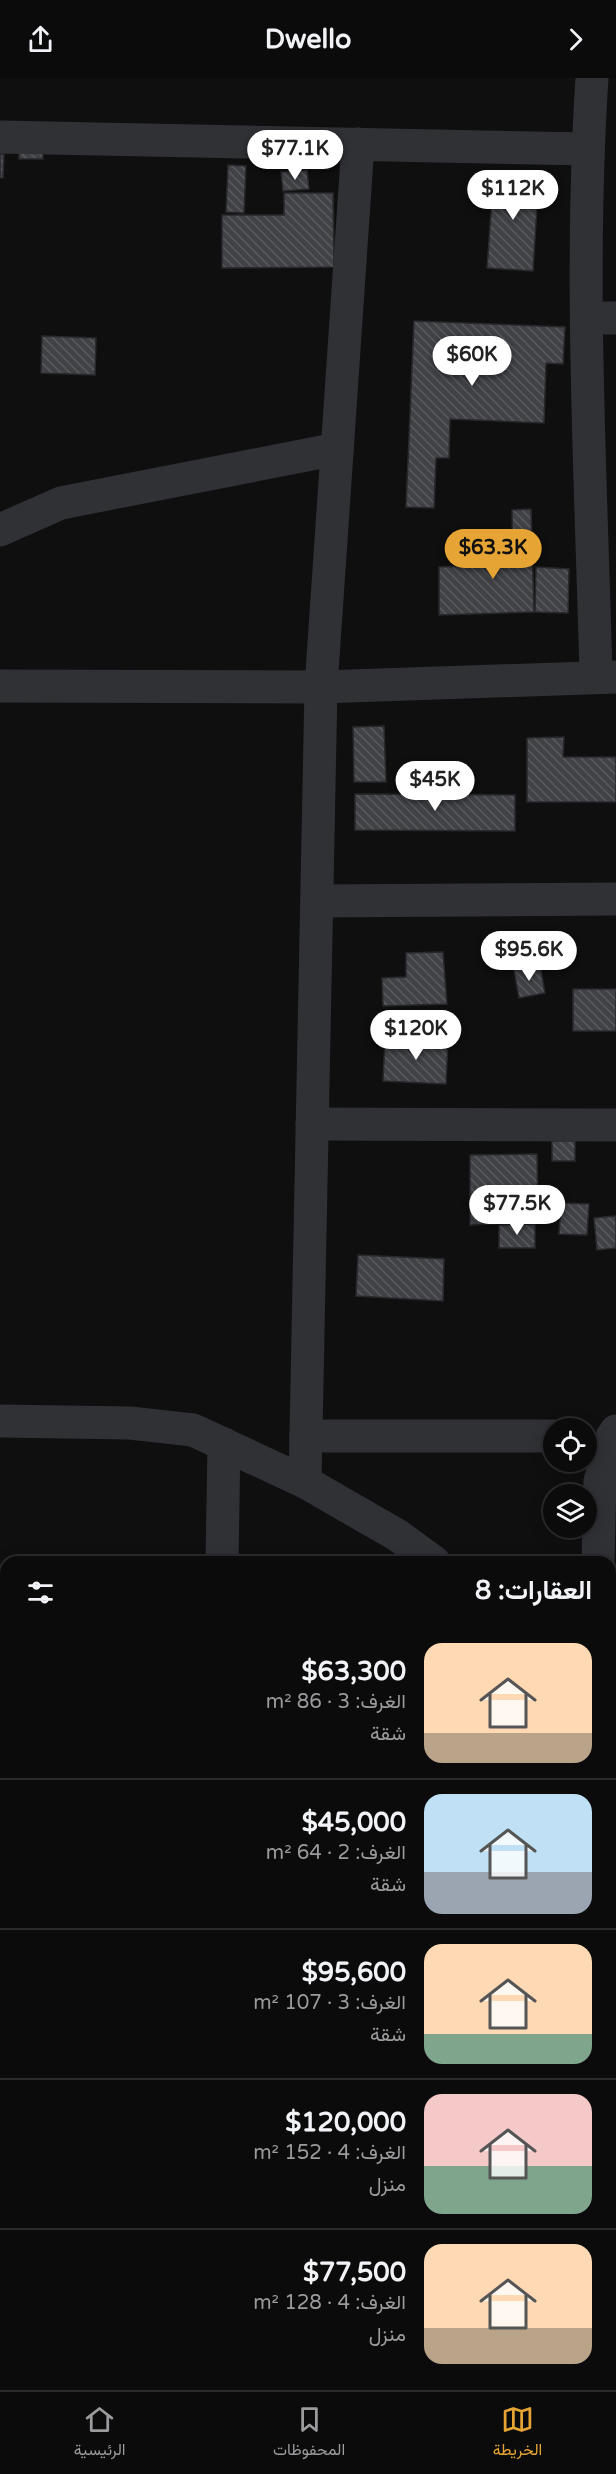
<!DOCTYPE html>
<html lang="ar">
<meta charset="utf-8">
<style>
body{margin:0;font-family:"Varela Round",Vazirmatn,sans-serif;background:#141415;color:#f1f3f6;direction:rtl;height:100vh;display:flex;flex-direction:column;font-size:22px;white-space:nowrap}
*{box-sizing:border-box;margin:0}
p{font-size:20px;color:#9a9b9d}
.icon{flex:none;width:33px;height:33px;fill:none;stroke:currentColor;stroke-width:2;stroke-linecap:round;stroke-linejoin:round}
.map{position:relative;flex:1;overflow:hidden;direction:ltr}
.side{position:absolute;left:0px;top:1478px;width:616px;height:836px;display:flex;flex-direction:column;background:#0b0b0c;border-radius:18px 18px 0 0;box-shadow:0 3px 15px #0003,0 0 0 2px #2b2b2d;direction:rtl}
.side>*{flex:none}
.buttons{position:absolute;left:543px;top:1340px;display:grid;gap:12px}
.buttons a{display:grid;place-items:center;width:54px;height:54px;border-radius:50%;background:#0b0b0c;box-shadow:0 3px 15px #0003,0 0 0 2px #2b2b2d;font-size:30px}
.price{position:absolute;translate:-50% -51px;padding:0 14px;border-radius:21px;background:#fff;color:#222;font-size:20px;line-height:39px;filter:drop-shadow(0 2px 3px #0008)}
.price::after{content:'';position:absolute;left:50%;top:36px;width:18px;height:14px;margin-left:-9px;background:inherit;clip-path:polygon(0 0,100% 0,50% 100%)}
.price.active{background:#e5a433;color:#111}
ul{padding:0;list-style:none}
li{display:flex;align-items:center;gap:18px;height:150px;padding:0 24px}
li+li{border-top:2px solid #2b2b2d}
li span{display:grid;place-items:center;flex:none;width:168px;height:120px;border-radius:18px;color:#555}
li>.icon{margin-inline-start:auto}
span .icon{width:72px;height:72px;fill:#fffc;stroke-width:1}
li b{font-size:26px}
h2{display:flex;justify-content:space-between;align-items:center;height:72px;padding:0 24px;font-size:26px}
header{display:flex;justify-content:space-between;align-items:center;height:78px;padding:0 24px;background:#0b0b0c;font-size:27px;font-weight:700}
.menu{display:flex;justify-content:space-around;align-items:center;height:84px;border-top:2px solid #2b2b2d;background:#0b0b0c;font-size:16px;color:#9a9b9d}
.menu a{display:grid;justify-items:center;gap:3px}
.menu .active{color:#e5a433}
.map>svg:first-child{display:block}
.building{fill:url(#building-back-hatch);stroke:#29292c;stroke-width:1.5}
.lines{fill:none;stroke-linecap:round;stroke-linejoin:round}
.minor{stroke:#303135;stroke-width:33}
.tertiary{stroke:#303135;stroke-width:33}
</style>
<header><svg class="icon" aria-label="forward" viewBox="0 0 24 24"><path d="M9 5l7 7-7 7"/></svg>Dwello<svg class="icon" aria-label="share" viewBox="0 0 24 24"><path d="M12 15V3M7 8l5-5 5 5M5 13v7h14v-7"/></svg></header>
<div class="map">
<svg width="616" height="2312" viewBox="0 0 616 2312">
<defs>
<pattern id="building-back-hatch" width="6" height="6" patternUnits="userSpaceOnUse" patternTransform="scale(1.5)"><rect width="6" height="6" fill="#404246"/><path d="M-1 5l2 2M0 0l6 6M5-1l2 2" fill="none" stroke="#585a5e"/></pattern>
</defs>
<rect width="100%" height="100%" fill="#0f0f10"/>
<g class="building">
<polygon points="19,61 42,61 43,81 19,81"/>
<polygon points="291,64 330,66 329,91 290,90"/>
<polygon points="0,76 4,76 3,100 0,100"/>
<polygon points="228,87 246,88 244,135 226,134"/>
<polygon points="307,92 309,111 283,113 281,94"/>
<polygon points="494,93 539,96 533,193 487,190"/>
<polygon points="284,115 333,115 334,189 222,190 222,137 284,137"/>
<polygon points="414,243 565,249 563,286 546,285 544,345 450,341 449,380 436,380 434,430 406,429"/>
<polygon points="42,258 96,260 95,297 41,295"/>
<polygon points="531,431 534,534 439,537 439,489 513,487 512,432"/>
<polygon points="536,489 569,491 568,535 535,534"/>
<polygon points="384,648 386,704 354,704 353,649"/>
<polygon points="564,659 563,679 616,679 616,724 527,724 527,660"/>
<polygon points="355,716 515,717 515,753 355,752"/>
<polygon points="443,874 447,926 383,928 382,900 406,899 406,875"/>
<polygon points="540,887 545,915 519,920 514,892"/>
<rect x="573" y="911" width="43" height="42"/>
<polygon points="385,960 448,962 446,1006 383,1003"/>
<rect x="552" y="1063" width="23" height="20"/>
<polygon points="537,1076 538,1133 496,1133 496,1146 470,1147 470,1077"/>
<polygon points="561,1125 589,1126 587,1157 559,1156"/>
<polygon points="616,1138 616,1170 597,1172 594,1140"/>
<polygon points="535,1146 535,1170 499,1170 499,1147"/>
<polygon points="358,1177 444,1181 443,1223 356,1218"/>
<rect x="0" y="1609" width="6" height="39"/>
<rect x="0" y="1777" width="6" height="24"/>
<rect x="0" y="1964" width="6" height="44"/>
<rect x="0" y="2123" width="6" height="22"/>
<polygon points="0,2147 6,2148 6,2182 0,2182"/>
<rect x="0" y="2208" width="6" height="26"/>
<polygon points="0,2282 6,2282 6,2307 63,2307 63,2312 0,2312"/>
<polygon points="111,2307 145,2307 145,2312 112,2312"/>
<polygon points="464,2307 571,2307 571,2312 465,2312"/>
</g>
<g class="lines">
<g class="minor">
<path d="M592 0C579 199 591 399 596 598"/>
<polyline points="0,59 587,71"/>
<polyline points="587,240 616,240"/>
<polyline points="0,452 61,425 337,371"/>
<polyline points="0,608 321,609 616,599"/>
<polyline points="317,823 616,821"/>
<polyline points="312,1046 616,1047"/>
<polyline points="306,1358 554,1358"/>
<polyline points="305,1404 321,609 358,66"/>
<polyline points="222,1484 224,1366"/>
<polyline points="598,1484 600,1403 612,1359 616,1353"/>
<polyline points="0,1511 6,1511"/>
<polyline points="610,1559 616,1559"/>
<polyline points="0,1724 6,1724"/>
<polyline points="610,1925 616,1918"/>
<polyline points="0,1939 6,1940"/>
<polyline points="610,2100 616,2100"/>
<polyline points="0,2105 6,2105"/>
<polyline points="610,2238 613,2312"/>
<polyline points="209,2312 209,2307"/>
</g>
<g class="tertiary">
<polyline points="0,1343 130,1345 193,1352 305,1404 397,1457 434,1484"/>
<polyline points="610,1606 616,1610"/>
</g>
</g>
</svg>
<div class="buttons">
<a><svg class="icon" aria-label="locate" viewBox="0 0 24 24"><circle cx="12" cy="12" r="6"/><path d="M12 2v4M12 18v4M2 12h4M18 12h4"/></svg></a>
<a><svg class="icon" aria-label="layers" viewBox="0 0 24 24"><path d="M12 4l9 5-9 5-9-5zM3 14l9 5 9-5"/></svg></a>
</div>
<b class="price" style="left:295px;top:103px">$77.1K</b>
<b class="price" style="left:513px;top:143px">$112K</b>
<b class="price" style="left:472px;top:309px">$60K</b>
<b class="price active" style="left:493px;top:502px">$63.3K</b>
<b class="price" style="left:435px;top:734px">$45K</b>
<b class="price" style="left:529px;top:904px">$95.6K</b>
<b class="price" style="left:416px;top:983px">$120K</b>
<b class="price" style="left:517px;top:1158px">$77.5K</b>
<section class="side">
<h2>العقارات: 8<svg class="icon" aria-label="filters" viewBox="0 0 24 24"><path d="M4 7h16M4 17h16"/><circle cx="9" cy="7" r="2"/><circle cx="15" cy="17" r="2"/></svg></h2>
<ul>
<li><span style="background:linear-gradient(#ffd9b3 75%,#b9a48a 0)"><svg class="icon" aria-label="home" viewBox="0 0 24 24"><path d="M3 11l9-7 9 7M6 9v11h12V9"/></svg></span><div><b>$63,300</b><p>الغرف: 3 · 86 m²</p><p>شقة</p></div></li>
<li><span style="background:linear-gradient(#bfe0f5 65%,#9aa5b1 0)"><svg class="icon" aria-label="home" viewBox="0 0 24 24"><path d="M3 11l9-7 9 7M6 9v11h12V9"/></svg></span><div><b>$45,000</b><p>الغرف: 2 · 64 m²</p><p>شقة</p></div></li>
<li><span style="background:linear-gradient(#ffd9b3 75%,#7fa58c 0)"><svg class="icon" aria-label="home" viewBox="0 0 24 24"><path d="M3 11l9-7 9 7M6 9v11h12V9"/></svg></span><div><b>$95,600</b><p>الغرف: 3 · 107 m²</p><p>شقة</p></div></li>
<li><span style="background:linear-gradient(#f6c9c9 60%,#7fa58c 0)"><svg class="icon" aria-label="home" viewBox="0 0 24 24"><path d="M3 11l9-7 9 7M6 9v11h12V9"/></svg></span><div><b>$120,000</b><p>الغرف: 4 · 152 m²</p><p>منزل</p></div></li>
<li><span style="background:linear-gradient(#ffd9b3 70%,#b9a48a 0)"><svg class="icon" aria-label="home" viewBox="0 0 24 24"><path d="M3 11l9-7 9 7M6 9v11h12V9"/></svg></span><div><b>$77,500</b><p>الغرف: 4 · 128 m²</p><p>منزل</p></div></li>
</ul>
</section>
</div>
<nav class="menu">
<a class="active"><svg class="icon" aria-label="map" viewBox="0 0 24 24"><path d="M3 6l6-2 6 2 6-2v14l-6 2-6-2-6 2zM9 4v14M15 6v14"/></svg>الخريطة</a>
<a><svg class="icon" aria-label="saved" viewBox="0 0 24 24"><path d="M7 4h10v16l-5-4-5 4z"/></svg>المحفوظات</a>
<a><svg class="icon" aria-label="home" viewBox="0 0 24 24"><path d="M3 11l9-7 9 7M6 9v11h12V9"/></svg>الرئيسية</a>
</nav>
